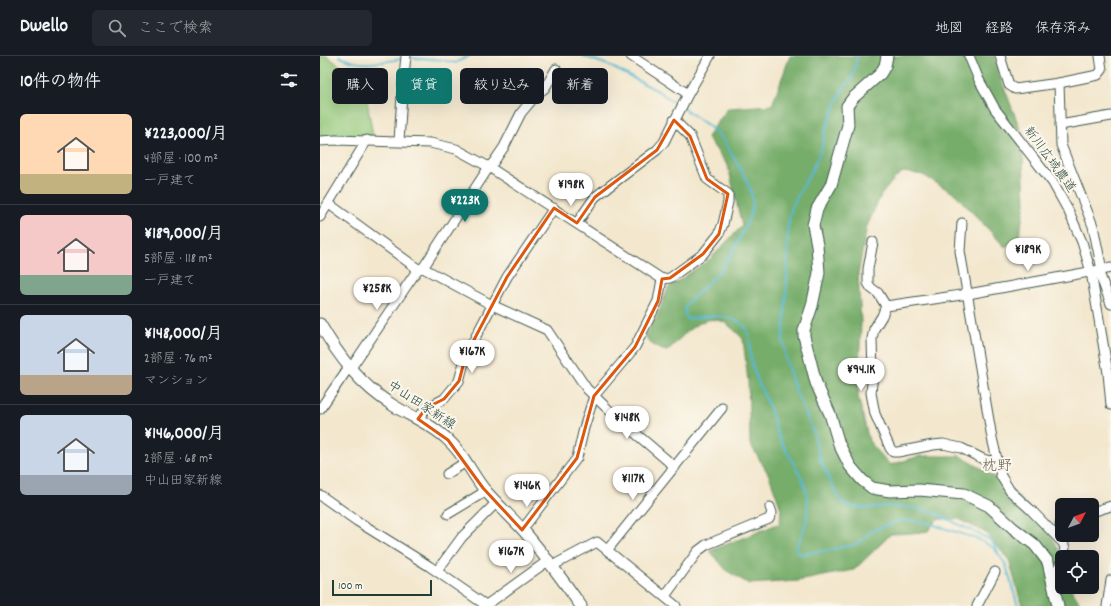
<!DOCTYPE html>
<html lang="ja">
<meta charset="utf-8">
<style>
body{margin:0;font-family:Dekko,"Klee One",sans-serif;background:#242831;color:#f1f3f6;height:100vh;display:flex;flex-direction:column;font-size:15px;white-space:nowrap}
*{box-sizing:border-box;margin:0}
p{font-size:13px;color:#9ea1a6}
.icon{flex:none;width:22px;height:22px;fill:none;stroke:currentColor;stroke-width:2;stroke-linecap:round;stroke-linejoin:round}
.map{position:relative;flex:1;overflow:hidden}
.sheet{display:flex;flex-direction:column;background:#171b24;width:320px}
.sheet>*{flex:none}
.top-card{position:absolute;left:12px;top:12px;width:380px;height:36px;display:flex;gap:8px}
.needle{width:26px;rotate:49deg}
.buttons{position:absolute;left:735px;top:442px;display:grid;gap:8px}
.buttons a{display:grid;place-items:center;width:44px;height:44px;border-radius:6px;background:#171b24;box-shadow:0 4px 16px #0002;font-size:20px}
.scale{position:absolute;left:12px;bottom:10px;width:100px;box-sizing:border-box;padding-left:4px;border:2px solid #1f3d34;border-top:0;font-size:11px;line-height:14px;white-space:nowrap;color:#1f3d34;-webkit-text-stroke:3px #fbf7ec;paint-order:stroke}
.price{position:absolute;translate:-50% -34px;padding:0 9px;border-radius:14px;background:#fff;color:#222;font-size:13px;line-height:26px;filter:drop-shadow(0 1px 2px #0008)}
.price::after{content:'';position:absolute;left:50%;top:24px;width:12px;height:9px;margin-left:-6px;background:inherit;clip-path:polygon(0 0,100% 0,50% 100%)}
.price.selected{background:#0f766e;color:#fff}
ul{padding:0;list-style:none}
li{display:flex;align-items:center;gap:12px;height:100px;padding:0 20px}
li+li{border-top:1px solid #363941}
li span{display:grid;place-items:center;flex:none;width:112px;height:80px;border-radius:6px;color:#555}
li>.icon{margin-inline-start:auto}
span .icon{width:48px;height:48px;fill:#fffc;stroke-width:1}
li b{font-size:17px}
h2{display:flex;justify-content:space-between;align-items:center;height:48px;padding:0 20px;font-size:17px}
.tag{padding:0 14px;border-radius:6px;background:#171b24;box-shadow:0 4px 16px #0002;font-size:14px;line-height:36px}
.tag.selected{background:#0f766e;color:#fff}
header{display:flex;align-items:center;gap:24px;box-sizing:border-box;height:56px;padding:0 20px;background:#171b24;border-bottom:1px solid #363941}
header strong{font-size:19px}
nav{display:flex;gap:22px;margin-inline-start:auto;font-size:14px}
.search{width:280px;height:36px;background:#242831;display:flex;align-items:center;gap:10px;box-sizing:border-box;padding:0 14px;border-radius:6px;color:#9ea1a6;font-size:15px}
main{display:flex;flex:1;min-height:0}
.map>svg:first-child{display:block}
.green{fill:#94c97b;stroke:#5a8358}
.forest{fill:#77ad6b;stroke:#4b7550}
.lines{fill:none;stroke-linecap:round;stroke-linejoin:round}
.stream{stroke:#57b9d5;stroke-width:2}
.minor-casing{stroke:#3f564b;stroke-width:11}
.major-casing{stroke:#3f564b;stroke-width:13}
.minor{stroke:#fff;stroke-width:9}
.major{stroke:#fff;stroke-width:11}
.marked{fill:none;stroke:#de580e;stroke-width:3;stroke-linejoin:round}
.labels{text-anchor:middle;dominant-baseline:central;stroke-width:4;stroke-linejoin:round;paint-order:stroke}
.street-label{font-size:13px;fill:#1f3d34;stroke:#fbf7ec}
.quarter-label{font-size:15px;fill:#6a6458;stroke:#fbf7ec}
</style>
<header>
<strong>Dwello</strong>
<div class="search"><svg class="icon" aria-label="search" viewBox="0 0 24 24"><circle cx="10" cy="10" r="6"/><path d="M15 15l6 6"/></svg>ここで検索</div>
<nav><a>地図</a><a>経路</a><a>保存済み</a></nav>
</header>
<main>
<section class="sheet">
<h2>10件の物件<svg class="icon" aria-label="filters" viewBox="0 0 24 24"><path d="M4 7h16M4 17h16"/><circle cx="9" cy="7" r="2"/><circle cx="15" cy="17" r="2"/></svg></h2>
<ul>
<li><span style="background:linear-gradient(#ffd9b3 75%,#c2b280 0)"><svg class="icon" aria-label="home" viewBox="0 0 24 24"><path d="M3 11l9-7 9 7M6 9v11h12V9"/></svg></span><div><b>¥223,000/月</b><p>4部屋 · 100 m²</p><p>一戸建て</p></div></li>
<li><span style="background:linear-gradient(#f6c9c9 75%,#7fa58c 0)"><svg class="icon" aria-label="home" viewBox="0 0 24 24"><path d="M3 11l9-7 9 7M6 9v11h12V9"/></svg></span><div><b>¥189,000/月</b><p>5部屋 · 118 m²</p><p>一戸建て</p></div></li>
<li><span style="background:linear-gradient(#c9d6e8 75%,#b9a48a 0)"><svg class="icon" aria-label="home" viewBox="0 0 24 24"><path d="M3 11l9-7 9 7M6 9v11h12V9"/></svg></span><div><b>¥148,000/月</b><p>2部屋 · 76 m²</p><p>マンション</p></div></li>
<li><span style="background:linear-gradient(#c9d6e8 75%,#9aa5b1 0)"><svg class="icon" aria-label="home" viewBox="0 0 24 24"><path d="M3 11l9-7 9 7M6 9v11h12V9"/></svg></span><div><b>¥146,000/月</b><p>2部屋 · 68 m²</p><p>中山田家新線</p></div></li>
</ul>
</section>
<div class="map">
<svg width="791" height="550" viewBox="0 0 791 550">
<rect width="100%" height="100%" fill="#fbf7ec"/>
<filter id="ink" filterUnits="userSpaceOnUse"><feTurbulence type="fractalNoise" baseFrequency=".025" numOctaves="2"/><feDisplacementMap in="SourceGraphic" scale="8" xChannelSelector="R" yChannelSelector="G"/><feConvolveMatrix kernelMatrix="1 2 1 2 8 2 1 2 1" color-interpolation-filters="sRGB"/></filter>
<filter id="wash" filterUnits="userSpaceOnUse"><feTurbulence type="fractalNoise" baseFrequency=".012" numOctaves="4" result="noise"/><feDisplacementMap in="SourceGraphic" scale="16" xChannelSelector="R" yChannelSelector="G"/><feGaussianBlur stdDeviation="0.9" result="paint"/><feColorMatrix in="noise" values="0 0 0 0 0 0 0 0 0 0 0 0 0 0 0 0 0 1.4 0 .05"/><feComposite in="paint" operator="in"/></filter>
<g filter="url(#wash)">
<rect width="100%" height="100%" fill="#f3e7ce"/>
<polygon class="green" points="0,0 7,0 48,31 46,39 53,80 0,82"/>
<path class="forest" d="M470 0H674L679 18 702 78 705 148 699 181 685 191 635 138 603 119 583 116 575 122 561 139 547 170 538 218 541 266 538 340 549 385 570 409 600 400H640L666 415 692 434 728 472 742 501V531H751L752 535 762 550H702L689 504 666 477 639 463H617L608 475 594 477 571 478 534 514 478 525 429 528 407 515 390 495 460 467 461 453 449 419 430 388 428 325 423 283C418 278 408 267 401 265 379 257 361 283 347 295 337 293 330 288 325 280L337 261 348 232 390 203 422 170 408 110 387 81 408 52 452 49Z"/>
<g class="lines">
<g class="stream">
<path d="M19 0C39 12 61 6 82 3"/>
<polyline points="263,0 288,9 338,35 359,50"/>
<polyline points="537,0 535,14 531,23 521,36 505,75 502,91 496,106 472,150 468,170 467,228 463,284 466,304 475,334 494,377 499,401 517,439 523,448 534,451 549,452 570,450 601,453 617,458 669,483 675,490 678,496"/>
<polyline points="89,2 122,4 135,7 149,0"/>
<path d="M363 52C375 61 389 68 399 79 406 86 409 94 414 102 422 116 432 130 433 146 433 160 411 200 402 212 392 225 377 236 366 249 364 255 364 258 368 263 385 260 410 256 424 270 432 279 429 291 431 302 432 309 434 316 437 323 442 336 449 348 453 362 455 370 457 378 461 385 469 402 482 416 486 434 490 456 487 474 475 492L480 498 509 494 537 488 554 474 578 465 587 464 608 467 658 483 674 492 686 509 698 550"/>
</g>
</g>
</g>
<g filter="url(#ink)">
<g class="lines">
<defs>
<g id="minor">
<polyline points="311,0 368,38"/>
<polyline points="649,0 659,24 675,53 733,127 749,156 762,186 771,216 788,317 791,349"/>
<polyline points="680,0 689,29 695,33 739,27 741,89 773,170 782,214"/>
<polyline points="739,27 778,19 782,14 780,0"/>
<polyline points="740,69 791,60"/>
<polyline points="0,85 16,84 110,87 136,93 169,111 342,223 350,222 383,198 399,178 403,168 408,146 408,138 387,123 370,80 354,64"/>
<polyline points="79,85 82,39 86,0"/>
<polyline points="9,148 98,213 103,212 172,249 227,274 267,333 294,359 355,411"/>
<polyline points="0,161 47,84"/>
<polyline points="257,167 275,141 337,94 344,86 368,38 390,0"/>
<polyline points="642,167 640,195 672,382 681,420 690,435 711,454 743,487 745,492 743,501"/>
<polyline points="553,186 548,213 548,227 551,232 558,237 566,250"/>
<polyline points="103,212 169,111 173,107 184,91 201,57 216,39 225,32 236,13"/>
<polyline points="778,214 791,248"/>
<polyline points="0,353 29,311 33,309 98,213"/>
<polyline points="98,363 106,352 124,343 139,325 146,299 187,221 234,152"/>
<polyline points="677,407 663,403 641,392 623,388 613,389 578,396 573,396 570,392 555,358 551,337 553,318 552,283 554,273 562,260 566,250 648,238 791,212"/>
<polyline points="127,418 146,406"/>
<polyline points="0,439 37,465 109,510 167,550"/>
<polyline points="772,456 791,450"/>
<polyline points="128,458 166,435"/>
<polyline points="740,468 742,467"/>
<polyline points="202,474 257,402 264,372 274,340 315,291 338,245 342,223"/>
<polyline points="288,493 402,352"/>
<polyline points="232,510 277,486 356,550"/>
<polyline points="117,515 142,481 177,446"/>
<polyline points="733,524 742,504"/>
<polyline points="345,540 378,495 386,489 449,463 452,457 450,451"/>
<polyline points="165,550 229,504"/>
<polyline points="657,550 675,516"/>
<polyline points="787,550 791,524"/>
</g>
<g id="major">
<polyline points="567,0 565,10 560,18 533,42 527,50 528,69 511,129 497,153 493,169 497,189 499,217 492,250 484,274 484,280 496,327 510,358 519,388 530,410 542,424 552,432 570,435 599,434 644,438 669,450 693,472 715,489 728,506 738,550"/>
<path d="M0 268C19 301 41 330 74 350 92 361 113 369 128 384 144 398 151 417 164 433 176 447 191 461 204 475 224 499 243 524 261 550"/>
</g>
</defs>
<use href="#minor" class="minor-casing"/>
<use href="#major" class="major-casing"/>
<use href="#minor" class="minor"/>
<use href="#major" class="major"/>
</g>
</g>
<path class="marked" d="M354 64 370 80 387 123 408 138 399 178 383 198 350 222 342 223 338 245 315 291 274 340 257 402 202 474 163 432 128 384 98 363 106 352 124 343 139 325 146 299 187 221 234 152 257 167 275 141 337 94Z"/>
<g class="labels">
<g class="street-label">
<text transform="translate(729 104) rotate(54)">新川広域農道</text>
<text transform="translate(101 350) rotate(33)">中山田家新線</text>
</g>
<g class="quarter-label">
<text x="677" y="411">枕野</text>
</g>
</g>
</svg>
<div class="buttons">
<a><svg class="needle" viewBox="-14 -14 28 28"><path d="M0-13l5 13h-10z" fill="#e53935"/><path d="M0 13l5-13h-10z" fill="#9ea1a6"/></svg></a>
<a><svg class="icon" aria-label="locate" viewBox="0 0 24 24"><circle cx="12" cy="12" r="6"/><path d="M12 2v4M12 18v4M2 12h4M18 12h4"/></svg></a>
</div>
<div class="scale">100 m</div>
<b class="price" style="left:251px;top:151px">¥198K</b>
<b class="price selected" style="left:145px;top:167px">¥223K</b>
<b class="price" style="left:708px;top:216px">¥189K</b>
<b class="price" style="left:57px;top:255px">¥258K</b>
<b class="price" style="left:152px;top:318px">¥167K</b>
<b class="price" style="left:541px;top:336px">¥94.1K</b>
<b class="price" style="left:307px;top:384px">¥148K</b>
<b class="price" style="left:313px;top:445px">¥117K</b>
<b class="price" style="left:207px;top:452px">¥146K</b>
<b class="price" style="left:191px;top:518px">¥167K</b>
<div class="top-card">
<a class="tag">購入</a>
<a class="tag selected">賃貸</a>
<a class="tag">絞り込み</a>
<a class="tag">新着</a>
</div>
</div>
</main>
